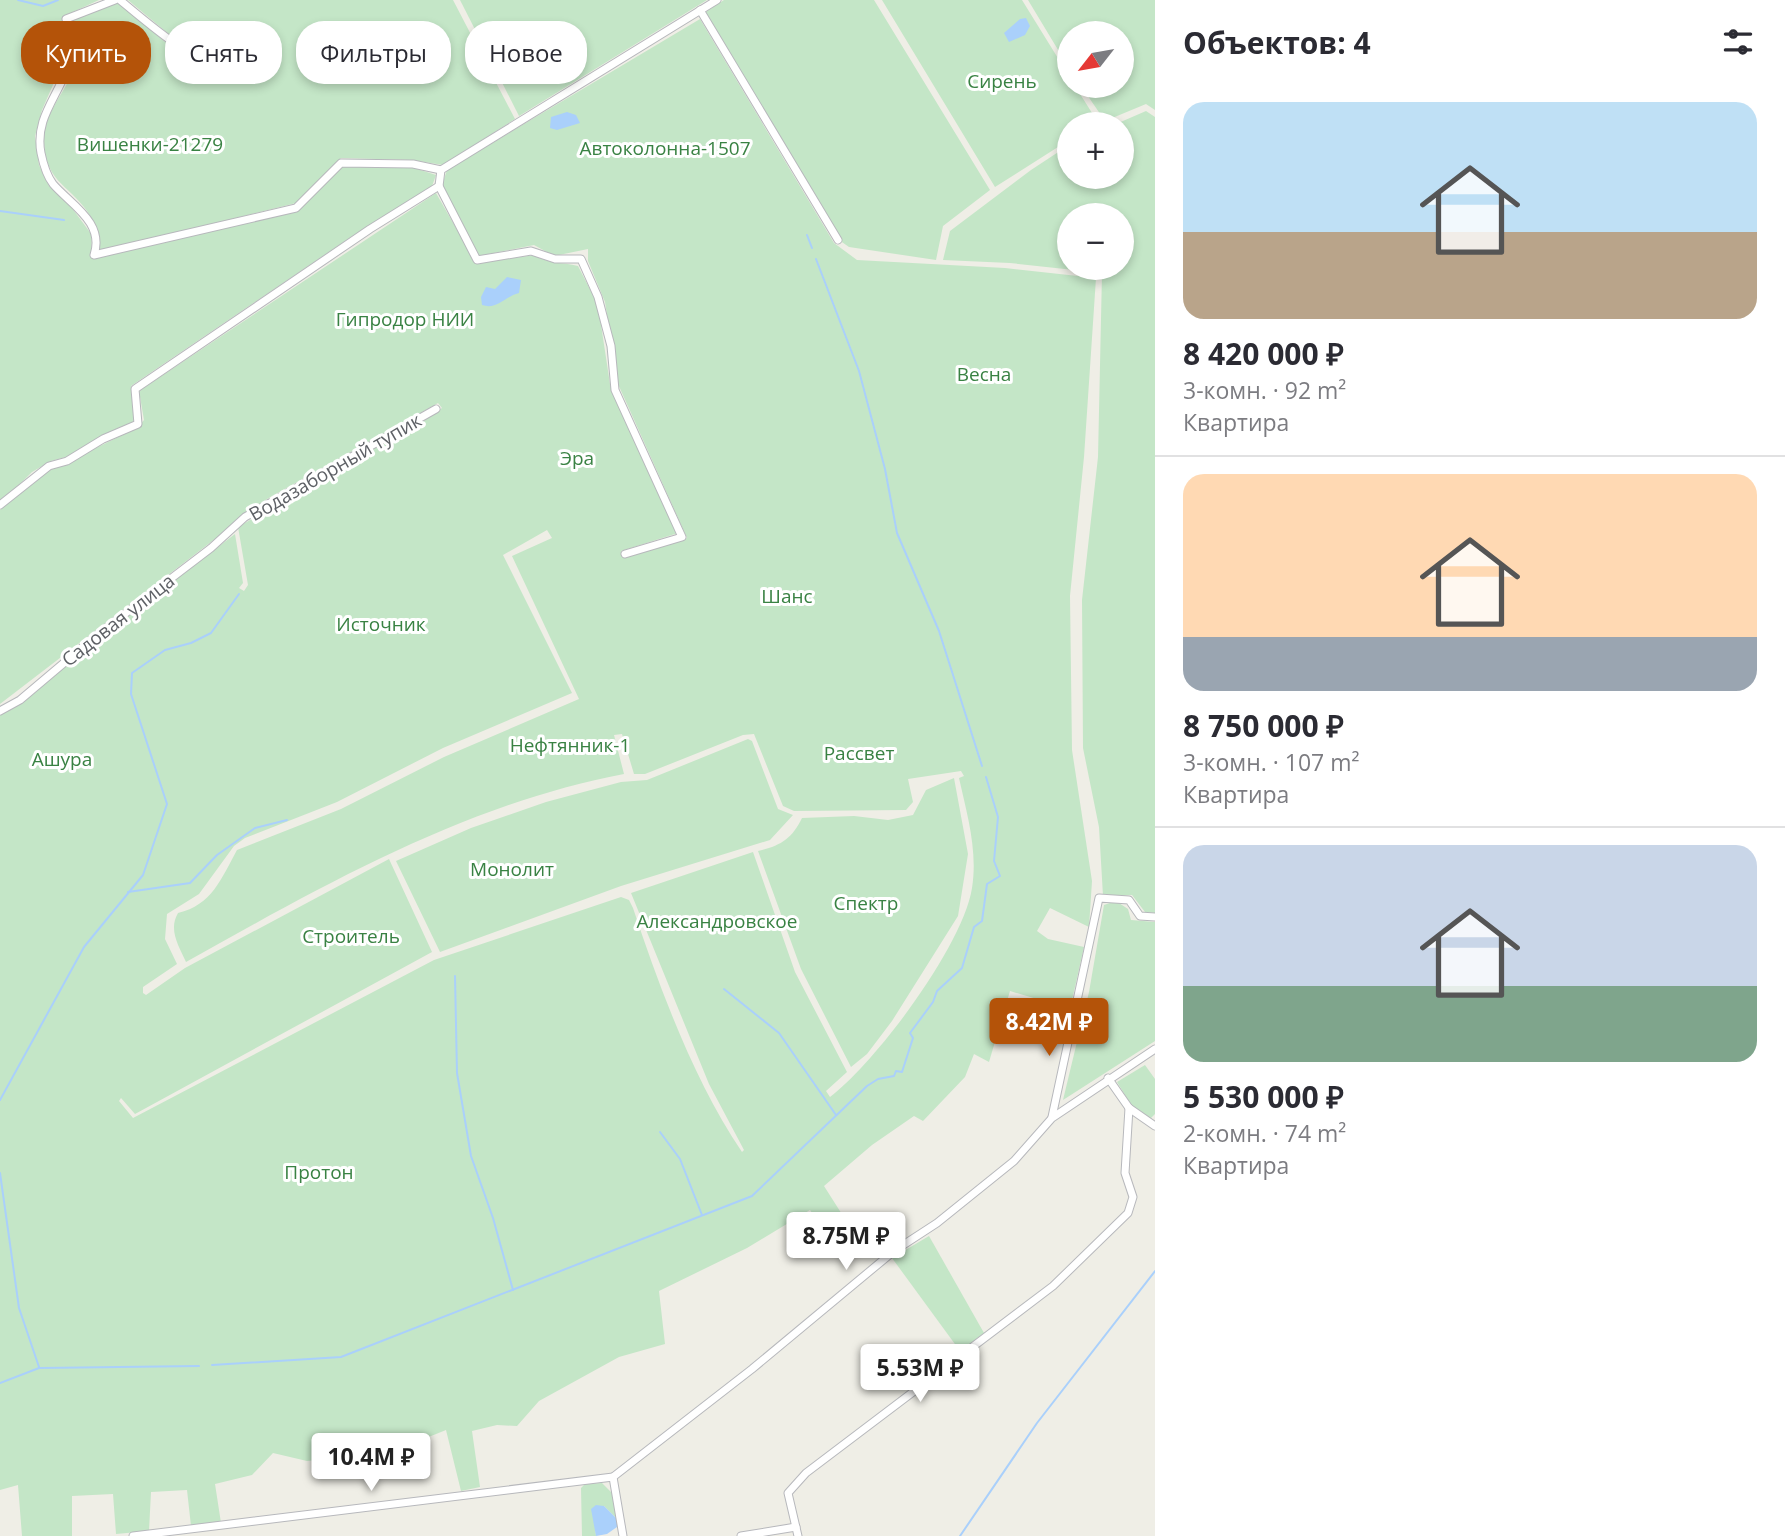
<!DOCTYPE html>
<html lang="ru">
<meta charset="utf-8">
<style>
body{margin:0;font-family:"Open Sans",sans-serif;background:#f2f2f3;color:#2b2b33;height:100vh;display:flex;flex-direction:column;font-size:26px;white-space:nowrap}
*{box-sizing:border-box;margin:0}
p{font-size:23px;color:#7c7c81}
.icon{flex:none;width:38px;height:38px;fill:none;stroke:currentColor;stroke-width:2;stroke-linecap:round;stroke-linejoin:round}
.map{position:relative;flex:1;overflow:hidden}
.details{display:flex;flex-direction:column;background:#fff;width:630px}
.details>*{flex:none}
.hud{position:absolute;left:21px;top:21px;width:665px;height:63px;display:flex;gap:14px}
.needle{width:46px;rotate:239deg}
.tools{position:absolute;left:1057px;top:21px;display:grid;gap:14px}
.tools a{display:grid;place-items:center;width:77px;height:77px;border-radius:50%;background:#fff;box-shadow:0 4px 10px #0003;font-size:35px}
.price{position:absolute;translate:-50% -60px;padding:0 16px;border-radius:7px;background:#fff;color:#222;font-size:23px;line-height:46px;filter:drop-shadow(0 2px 4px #0008)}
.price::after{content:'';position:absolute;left:50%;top:42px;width:21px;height:16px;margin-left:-10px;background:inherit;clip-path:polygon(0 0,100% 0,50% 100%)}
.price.active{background:#b45309;color:#fff}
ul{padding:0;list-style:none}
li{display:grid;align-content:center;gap:14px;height:371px;padding:0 28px}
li+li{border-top:2px solid #e1e1e2}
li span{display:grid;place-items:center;height:217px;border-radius:21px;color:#555}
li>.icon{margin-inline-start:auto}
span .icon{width:126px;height:126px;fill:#fffc;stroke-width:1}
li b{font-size:30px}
h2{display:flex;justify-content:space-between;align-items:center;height:84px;padding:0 28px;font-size:30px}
.tag{padding:0 24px;border-radius:28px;background:#fff;box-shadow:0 4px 10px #0003;font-size:24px;line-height:63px}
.tag.active{background:#b45309;color:#fff}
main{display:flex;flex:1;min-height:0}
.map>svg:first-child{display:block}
.green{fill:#c4e6c7;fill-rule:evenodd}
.water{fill:#aad0fb}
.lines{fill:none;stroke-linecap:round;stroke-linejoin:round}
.stream{stroke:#aad0fb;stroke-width:2}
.street-casing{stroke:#b7b8bc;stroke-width:9}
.street{stroke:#fff;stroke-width:7}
.labels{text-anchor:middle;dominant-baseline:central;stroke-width:6;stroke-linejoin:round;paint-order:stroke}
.park-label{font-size:19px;fill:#398243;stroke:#fff}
.street-label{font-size:19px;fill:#5e6166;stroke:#fff}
</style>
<main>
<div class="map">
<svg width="1155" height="1536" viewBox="0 0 1155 1536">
<rect width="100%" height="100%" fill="#efeee6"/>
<g class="green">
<polygon points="0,0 99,0 62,17 66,55 42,110 35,136 39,165 49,186 69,204 92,235 91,254 94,258 298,210 340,167 411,167 436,175 431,189 354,235 131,386 134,420 128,428 112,431 69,456 51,461 32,472 0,504"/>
<path d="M128 0H453L515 119 443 165 412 160 341 158 296 203 99 252C97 239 95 222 87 211 68 184 44 181 44 139 44 114 62 97 71 75 78 58 73 39 71 21L117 2 186 59 247 80 252 73 225 66 183 46Z"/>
<polygon points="460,0 707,0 519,116"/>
<polygon points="724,0 874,0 990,190 943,226 936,260 849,247 839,240 704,13"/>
<polygon points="882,0 1022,0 1069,76 1069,86 1075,86 1099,124 1069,124 1069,140 995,187"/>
<polygon points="1028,0 1155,0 1155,110 1146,104 1105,121 1081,86 1122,86 1122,33 1069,33 1069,68"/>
<path d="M700 19 834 243 857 260 1005 268 1096 278 1084 457 1070 596 1072 750 1092 881 1089 927 1050 908 1037 931 1048 939 1084 947 1070 1009 1010 991 989 1062 974 1054 965 1077 923 1121 914 1116 872 1145 824 1186 866 1252 855 1256 848 1245 839 1254 810 1210 747 1248 659 1291 665 1344 619 1357 539 1401 517 1426 497 1425 472 1431 480 1487 461 1491 446 1430 389 1453 307 1461 273 1453 252 1475 215 1484 221 1523 191 1526 187 1490 151 1492 149 1531 116 1534 113 1494 72 1496V1536H22L18 1485 0 1490V713L235 534 243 583 239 588 244 591 248 585 238 527 442 408 438 403 267 499 0 704V510L36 477 137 428 144 420 139 391 436 193 476 263 535 255C548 264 562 262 578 266L598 305 610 384 678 533 621 551 624 556 687 538 618 384 605 302 588 261V249L554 256 534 245 479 256 442 185 447 170ZM547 530 552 538 512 556 579 699 444 757 341 809 237 850C221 879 212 905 178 913 168 930 179 946 186 962 324 885 466 804 624 774L614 735 622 734 634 774H645L743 735 754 734 783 806 794 811 906 810 913 802 908 779 961 771 964 776 959 778C967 814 978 851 972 888 963 946 876 1062 830 1097L826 1091 847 1072 795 972 753 852 631 893 709 1084 744 1150 742 1152C694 1081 660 989 633 908L629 900 621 897 434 960 133 1118 119 1101 121 1098 135 1114 432 952 389 859 185 968 146 995 143 993V987L177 964 165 939 167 914 199 894 234 846 245 838 337 802 443 748 572 693 503 555Z"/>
<path d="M1146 111 1155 117V913L1145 912 1132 895 1103 896 1099 827 1083 748 1082 600 1098 457 1102 273 1010 263 943 260 950 231 1031 170 1069 145V177H1122V124H1116ZM1069 215H1122V268H1069Z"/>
<polygon points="748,739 752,741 778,809 793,815 770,840 621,886 440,952 396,861 471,828 546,802 621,782 647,780"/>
<path d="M954 778 968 854 958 916 892 1021 867 1054 851 1067 801 969 758 851C780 846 792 839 802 818L854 816 888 820 913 815 926 790Z"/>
<polygon points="1116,901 1128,909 1131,920 1155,922 1155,1041 1063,1100 1089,992 1104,905"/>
<polygon points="1145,1065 1155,1079 1155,1114 1150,1119 1133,1108 1117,1082"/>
<polygon points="929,1236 984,1333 960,1351 892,1258"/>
<polygon points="602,1483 612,1493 617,1519 604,1506 594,1515 596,1536 582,1536 581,1488 585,1484"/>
</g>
<g class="water">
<polygon points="1026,18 1030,26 1025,35 1009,42 1004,33 1020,19"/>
<polygon points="567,112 576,115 580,123 557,130 550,128 551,117"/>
<path d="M507 277 521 280 519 293C504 297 497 310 482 305L481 297 486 287 495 289Z"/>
<polygon points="596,1505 604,1506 617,1519 617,1527 607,1534 596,1536 591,1509"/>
</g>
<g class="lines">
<g class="stream">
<polyline points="18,0 43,6 58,0"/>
<polyline points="0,211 64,220"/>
<polyline points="807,235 812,248"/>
<polyline points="816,259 859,371 885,469 897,533 939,631 982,766"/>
<polyline points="128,892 190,883 217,855 255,828 287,820"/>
<polyline points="455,976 457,1073 471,1156 493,1218 513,1290"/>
<polyline points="724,989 779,1033 836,1115"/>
<polyline points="0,1100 84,947 143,875 167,804 131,694 132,673 165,650 191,643 211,633 239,594"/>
<polyline points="660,1132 680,1159 702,1215"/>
<polyline points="0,1173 19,1308 39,1367"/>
<polyline points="212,1365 341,1357 752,1196 867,1086 878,1079 894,1076 896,1071 902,1072 913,1038 910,1033 933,1002 937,991 962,968 974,927 982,921 987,884 1000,876 994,861 998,817 986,777"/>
<polyline points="0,1383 39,1368 199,1366"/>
<polyline points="960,1536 1037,1423 1155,1271"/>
</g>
<defs>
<g id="street">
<path d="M115 0 66 19C71 36 73 56 66 72 54 101 35 121 41 153 43 163 47 176 53 184 70 204 105 222 94 255L296 208 341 163 413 164 441 170"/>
<path d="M120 0C162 35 191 61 244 76"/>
<polyline points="700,10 838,240"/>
<polyline points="0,505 49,466 67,461 103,439 138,424 135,389 370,229 439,186"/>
<polyline points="625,554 682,537 615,390 611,346 598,297 581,259 555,259 531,251 477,260 439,186 441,170 717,0"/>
<polyline points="0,711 20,700 97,635 211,548 245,517 436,409"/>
<polyline points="1108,1078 1129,1108 1155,1126"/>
<polyline points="1052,1117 1099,898 1129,900 1140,916 1155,917"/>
<polyline points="133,1536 613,1477"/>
<polyline points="623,1536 613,1477 752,1369 894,1251 937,1223 1014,1161 1052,1118 1155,1049"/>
<polyline points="741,1536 796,1527"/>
<polyline points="798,1536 788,1493 806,1473 1053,1286 1128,1213 1133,1197 1125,1173 1129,1108"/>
</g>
</defs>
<use href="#street" class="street-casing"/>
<use href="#street" class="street"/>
</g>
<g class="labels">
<g class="park-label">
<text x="1002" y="81">Сирень</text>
<text x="150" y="144">Вишенки-21279</text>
<text x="665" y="148">Автоколонна-1507</text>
<text x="405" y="319">Гипродор НИИ</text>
<text x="984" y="374">Весна</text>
<text x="577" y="458">Эра</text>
<text x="787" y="596">Шанс</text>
<text x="381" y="624">Источник</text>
<text x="570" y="745">Нефтянник-1</text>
<text x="859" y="753">Рассвет</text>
<text x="62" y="759">Ашура</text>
<text x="512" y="869">Монолит</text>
<text x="866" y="903">Спектр</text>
<text x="717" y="921">Александровское</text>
<text x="351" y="936">Строитель</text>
<text x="319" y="1172">Протон</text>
</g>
<g class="street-label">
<text transform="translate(335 467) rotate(-30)">Водазаборный тупик</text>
<text transform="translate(118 620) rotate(-38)">Садовая улица</text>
</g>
</g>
</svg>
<div class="tools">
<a><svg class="needle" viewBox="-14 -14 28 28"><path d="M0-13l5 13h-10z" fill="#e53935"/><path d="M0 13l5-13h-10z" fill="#7c7c81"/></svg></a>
<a>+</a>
<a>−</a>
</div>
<b class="price active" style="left:1049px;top:1058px">8.42M ₽</b>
<b class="price" style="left:846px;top:1272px">8.75M ₽</b>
<b class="price" style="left:920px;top:1404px">5.53M ₽</b>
<b class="price" style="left:371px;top:1493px">10.4M ₽</b>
<div class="hud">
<a class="tag active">Купить</a>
<a class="tag">Снять</a>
<a class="tag">Фильтры</a>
<a class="tag">Новое</a>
</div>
</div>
<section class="details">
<h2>Объектов: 4<svg class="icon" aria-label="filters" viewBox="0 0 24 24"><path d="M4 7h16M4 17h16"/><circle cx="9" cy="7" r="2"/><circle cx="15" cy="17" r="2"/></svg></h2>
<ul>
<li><span style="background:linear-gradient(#bfe0f5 60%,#b9a48a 0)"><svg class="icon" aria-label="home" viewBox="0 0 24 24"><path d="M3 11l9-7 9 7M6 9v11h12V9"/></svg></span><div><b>8 420 000 ₽</b><p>3-комн. · 92 m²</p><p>Квартира</p></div></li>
<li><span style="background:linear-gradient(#ffd9b3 75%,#9aa5b1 0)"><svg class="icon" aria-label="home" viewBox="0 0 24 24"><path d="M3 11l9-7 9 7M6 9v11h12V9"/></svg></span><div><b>8 750 000 ₽</b><p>3-комн. · 107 m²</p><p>Квартира</p></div></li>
<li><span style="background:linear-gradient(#c9d6e8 65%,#7fa58c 0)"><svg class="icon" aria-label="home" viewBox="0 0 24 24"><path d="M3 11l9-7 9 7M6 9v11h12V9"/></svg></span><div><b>5 530 000 ₽</b><p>2-комн. · 74 m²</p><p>Квартира</p></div></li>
</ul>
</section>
</main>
